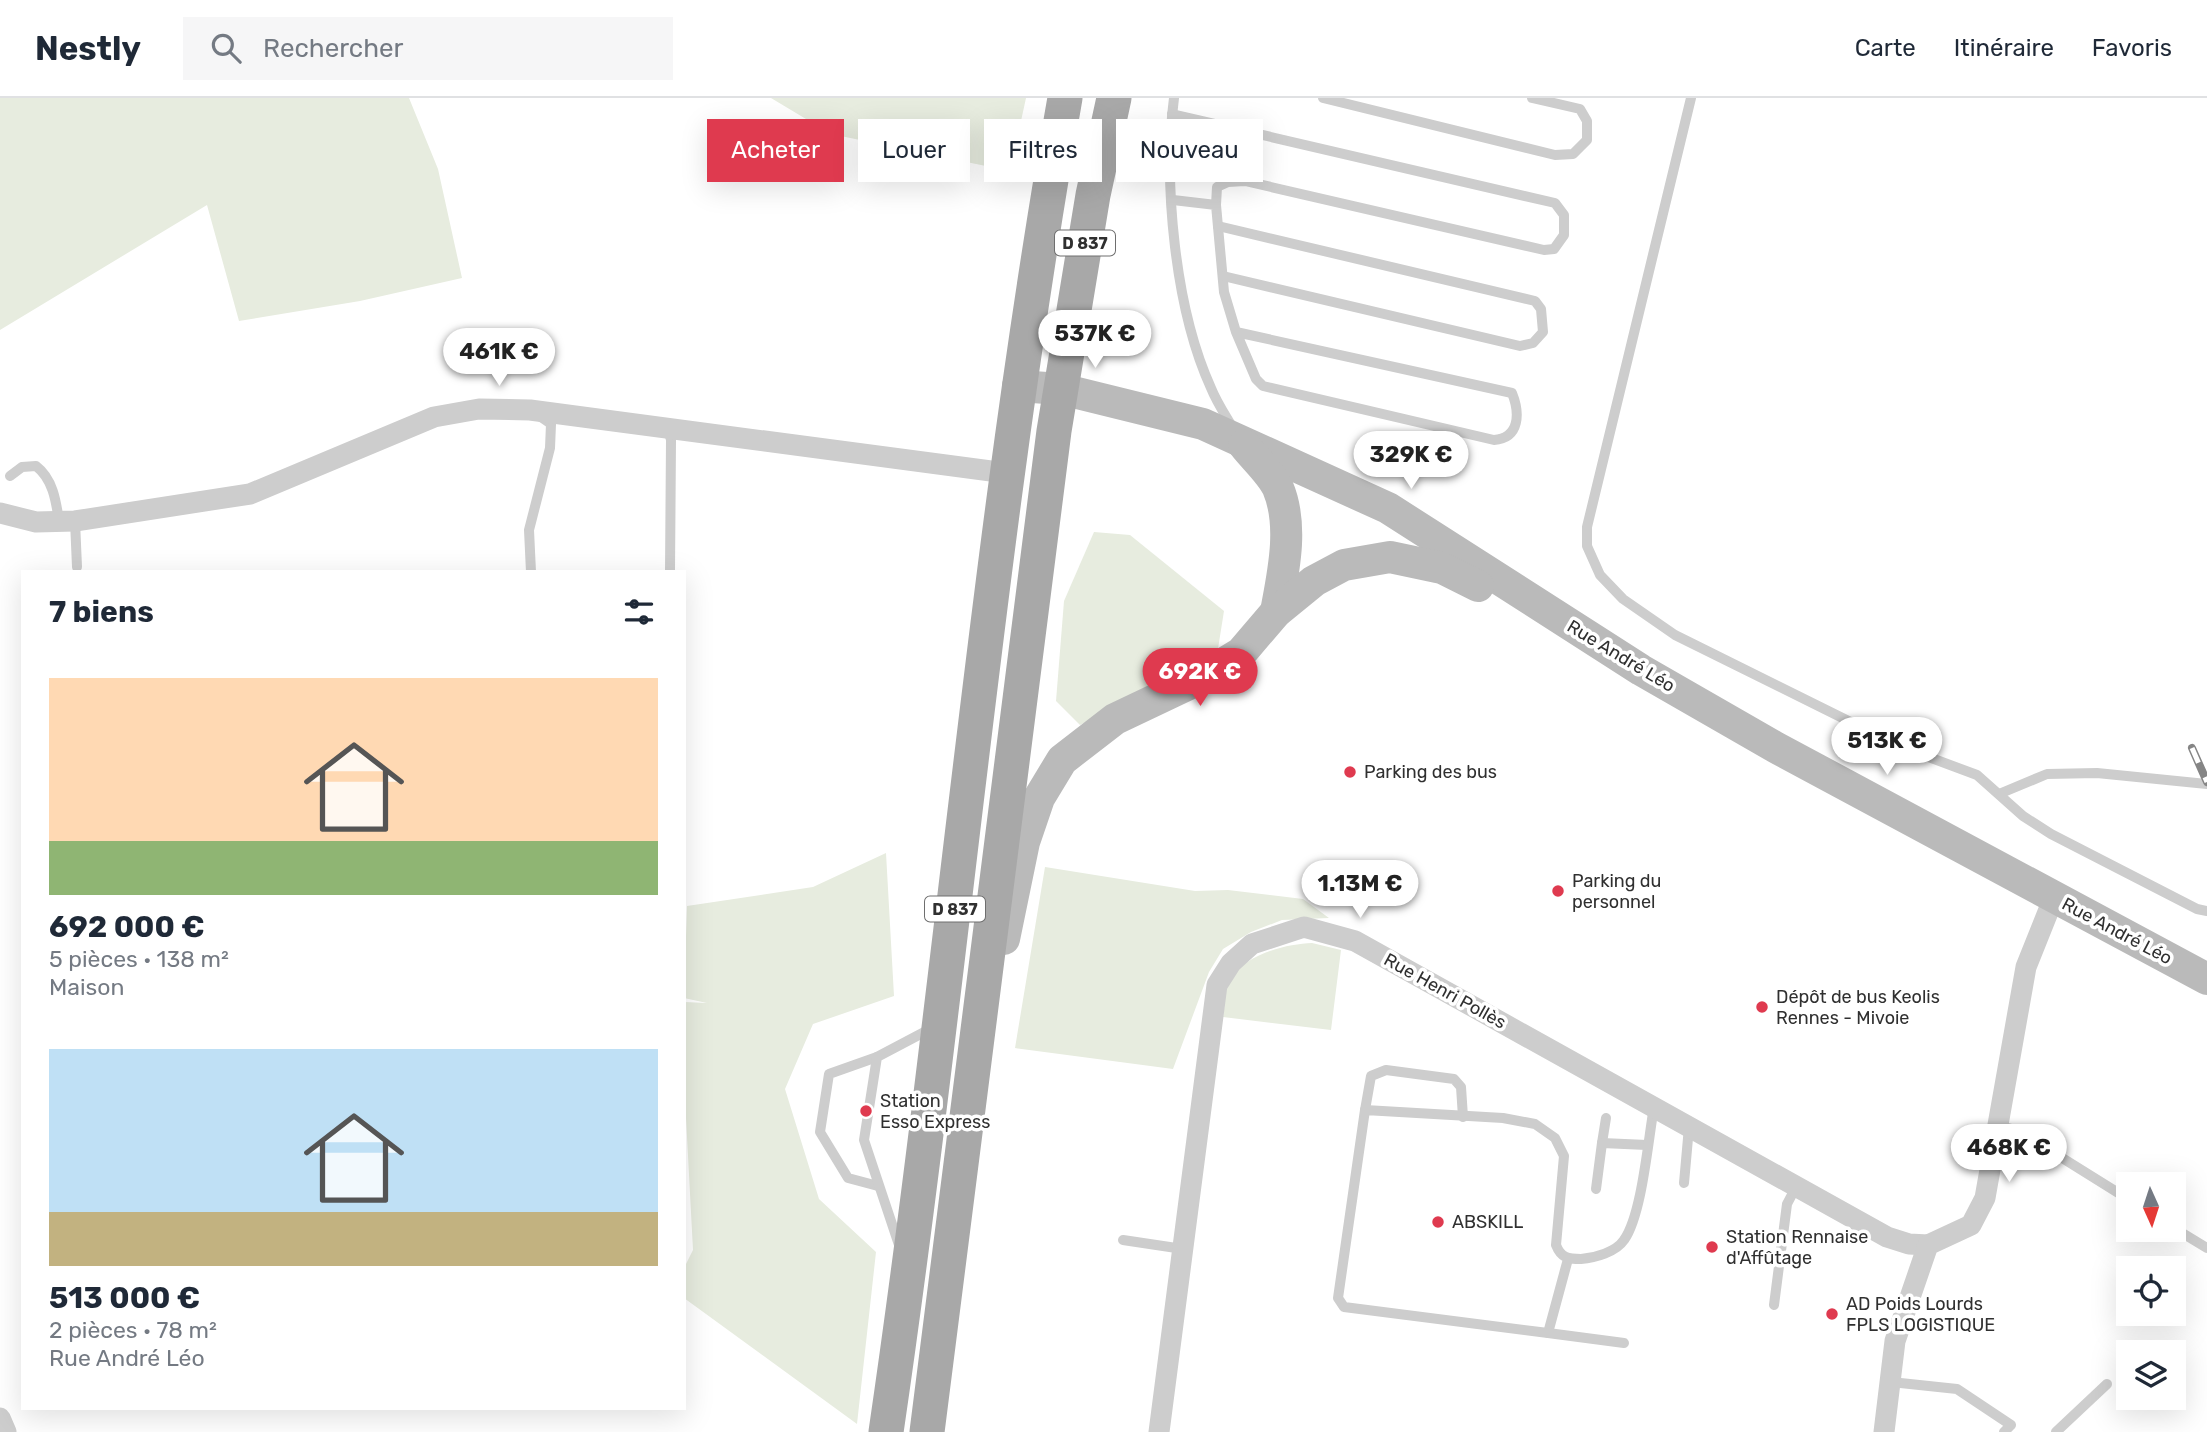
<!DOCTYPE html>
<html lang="fr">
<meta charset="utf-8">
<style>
body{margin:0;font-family:Rubik,sans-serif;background:#f6f6f7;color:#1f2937;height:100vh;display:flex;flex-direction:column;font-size:26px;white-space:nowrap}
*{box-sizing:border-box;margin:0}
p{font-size:23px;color:#747a83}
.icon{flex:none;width:38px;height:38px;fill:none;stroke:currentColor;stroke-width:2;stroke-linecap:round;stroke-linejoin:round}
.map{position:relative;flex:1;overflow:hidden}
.details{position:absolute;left:21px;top:472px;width:665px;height:840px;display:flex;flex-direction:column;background:#fff;border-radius:0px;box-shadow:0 7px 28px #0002}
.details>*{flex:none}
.banner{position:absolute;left:707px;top:21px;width:665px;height:63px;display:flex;gap:14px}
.needle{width:46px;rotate:177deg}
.fabs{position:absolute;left:2116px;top:1074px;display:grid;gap:14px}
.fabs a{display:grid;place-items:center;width:70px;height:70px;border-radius:0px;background:#fff;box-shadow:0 7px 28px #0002;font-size:35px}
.price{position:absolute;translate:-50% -60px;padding:0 16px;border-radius:24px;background:#fff;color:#222;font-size:23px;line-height:46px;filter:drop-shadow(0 2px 4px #0008)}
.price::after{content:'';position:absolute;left:50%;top:42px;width:21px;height:16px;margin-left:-10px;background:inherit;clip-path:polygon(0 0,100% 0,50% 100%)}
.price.selected{background:#df3a4f;color:#fff}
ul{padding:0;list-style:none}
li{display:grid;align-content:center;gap:14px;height:371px;padding:0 28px}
li span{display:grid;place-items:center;height:217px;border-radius:0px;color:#555}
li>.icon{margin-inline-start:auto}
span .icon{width:126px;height:126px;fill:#fffc;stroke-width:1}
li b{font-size:30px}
h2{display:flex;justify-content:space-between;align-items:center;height:84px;padding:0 28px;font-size:30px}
.chip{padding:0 24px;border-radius:0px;background:#fff;box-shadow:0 7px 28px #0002;font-size:24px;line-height:63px}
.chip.selected{background:#df3a4f;color:#fff}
header{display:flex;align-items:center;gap:42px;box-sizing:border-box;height:98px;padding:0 35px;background:#fff;border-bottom:2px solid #e0e1e3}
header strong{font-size:33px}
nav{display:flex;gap:38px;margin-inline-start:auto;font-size:24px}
.search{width:490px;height:63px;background:#f6f6f7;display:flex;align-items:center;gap:18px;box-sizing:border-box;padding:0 24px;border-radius:0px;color:#747a83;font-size:26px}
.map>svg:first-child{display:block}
.green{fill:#e7ecdf}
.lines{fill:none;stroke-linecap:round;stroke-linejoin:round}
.lane{stroke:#cdcdcd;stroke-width:10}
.street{stroke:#cdcdcd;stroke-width:21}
.secondary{stroke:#bababa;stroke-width:32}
.primary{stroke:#a8a8a8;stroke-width:35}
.rail-casing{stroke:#858585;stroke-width:8}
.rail{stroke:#fff;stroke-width:5;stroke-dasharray:16;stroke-linecap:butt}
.poi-dot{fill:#df3a4f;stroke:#fff;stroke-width:2.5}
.labels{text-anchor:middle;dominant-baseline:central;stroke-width:7;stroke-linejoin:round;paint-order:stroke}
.shield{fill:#fff;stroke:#6e6e6e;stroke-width:2}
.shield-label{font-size:16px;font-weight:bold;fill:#303030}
.street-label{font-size:18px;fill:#303030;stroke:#fff}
.poi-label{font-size:18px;fill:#303030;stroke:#fff;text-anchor:start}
</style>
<header>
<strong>Nestly</strong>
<div class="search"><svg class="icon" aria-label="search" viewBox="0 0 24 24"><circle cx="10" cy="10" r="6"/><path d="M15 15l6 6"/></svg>Rechercher</div>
<nav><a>Carte</a><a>Itinéraire</a><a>Favoris</a></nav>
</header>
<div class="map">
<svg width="2207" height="1334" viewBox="0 0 2207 1334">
<rect width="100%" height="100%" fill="#fff"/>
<g class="green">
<polygon points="0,0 409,0 438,71 462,180 360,203 239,223 207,107 0,232"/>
<polygon points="771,0 1026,0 1010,73 831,36"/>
<polygon points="1094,434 1130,437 1224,513 1217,557 1080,627 1056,603 1064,503"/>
<polygon points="886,755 894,898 813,926 785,991 819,1101 876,1154 857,1326 684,1200 684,1170 693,1152 684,982 684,904 707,905 684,900 687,808 813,789"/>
<polygon points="1045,769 1195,793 1228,792 1303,801 1329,820 1282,822 1251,834 1223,851 1209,874 1173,971 1015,950"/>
<path d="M1312 845 1341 852 1331 932 1223 919C1225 909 1224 894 1228 885 1242 857 1285 846 1312 845Z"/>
</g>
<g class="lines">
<g class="lane">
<path d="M1174 0C1163 86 1175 211 1211 290 1217 305 1226 318 1234 332"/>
<polyline points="1323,0 1555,57 1573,56 1587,42 1587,23 1580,11 1532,0"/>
<polyline points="1691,0 1587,429 1587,448 1600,477 1623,501 1675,537 1899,648 1977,677 2023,718 2051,736 2197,811 2207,813"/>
<polyline points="1172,16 1555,105 1564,117 1564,137 1554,151 1544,152 1245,83 1228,84 1217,89 1216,107"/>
<path d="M1173 102 1216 107 1224 194 1236 234 1256 281 1263 288 1494 342C1520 340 1520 315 1512 295L1236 234"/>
<polyline points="1218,128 1535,203 1541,211 1543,234 1533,245 1520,248 1223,178"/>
<polyline points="668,330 671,342 670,474"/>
<path d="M10 378 22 369 36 368C53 381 56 403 59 423"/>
<polyline points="75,423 77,469"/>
<polyline points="531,474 529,432 550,350 551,326 538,317"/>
<polyline points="1999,696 2047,676 2097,675 2207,686"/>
<polyline points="877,959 829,976 820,1034 848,1080 878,1088"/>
<polyline points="1365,1012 1371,978 1386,972 1454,981 1461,989 1463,1019"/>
<polyline points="1997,1027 2019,1033 2128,1101"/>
<polyline points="1602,1045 1606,1020"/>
<polyline points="1684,1085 1689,1029"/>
<polyline points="1596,1091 1602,1045 1647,1047"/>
<polyline points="2174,1130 2207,1150"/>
<polyline points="1123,1142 1183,1151"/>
<polyline points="899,1147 864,1042 877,959 932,930"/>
<path d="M1568 1161 1548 1235 1344 1209 1338 1200 1365 1012 1503 1020 1535 1026 1555 1040 1564 1058 1556 1147C1561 1160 1568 1161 1581 1161 1595 1160 1616 1154 1624 1142 1642 1117 1648 1042 1654 1009"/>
<polyline points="1774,1207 1787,1106 1796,1089"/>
<polyline points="1548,1235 1624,1245"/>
<polyline points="1891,1284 1957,1291 2011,1327 2004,1334"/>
<polyline points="2056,1334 2107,1286"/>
</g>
<g class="street">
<polyline points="0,415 36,424 75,423 250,396 434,319 479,311 530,312 1006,375"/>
<polyline points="0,1320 6,1334"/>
<polyline points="1159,1334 1217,887 1231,865 1252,846 1304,829 1355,843 1887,1139 1909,1146 1928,1147"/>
<polyline points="1884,1334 1895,1243 1928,1147 1971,1127 1985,1100 2026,869 2054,799"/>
</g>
<g class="secondary">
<polyline points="1018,288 1061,291 1203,326 1388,410 1641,572 1775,649 2207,881"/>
<path d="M1244 347C1254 360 1271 375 1278 390 1294 428 1283 476 1276 514"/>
<polyline points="1004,841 1024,744 1039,700 1062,662 1115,621 1195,583 1241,555 1276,514 1314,483 1344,467 1390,459 1442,470 1478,488"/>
</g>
<g class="primary">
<path d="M886 1334C951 890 987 442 1065 0"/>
<polyline points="927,1334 1054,333 1093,97 1114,0"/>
</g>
<defs>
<polyline id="rail" points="2192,650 2207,684"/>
</defs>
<use href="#rail" class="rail-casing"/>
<use href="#rail" class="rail"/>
</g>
<g class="poi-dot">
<circle cx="1350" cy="674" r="7"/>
<circle cx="1558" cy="793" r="7"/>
<circle cx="1762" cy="909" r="7"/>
<circle cx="866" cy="1013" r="7"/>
<circle cx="1438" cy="1124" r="7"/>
<circle cx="1712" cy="1149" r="7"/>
<circle cx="1832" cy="1216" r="7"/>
</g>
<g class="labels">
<g class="shield">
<rect x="1055" y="132.5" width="60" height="25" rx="5"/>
<rect x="925" y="798.5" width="60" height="25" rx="5"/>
</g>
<g class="shield-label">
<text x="1085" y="145">D 837</text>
<text x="955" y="811">D 837</text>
</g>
<g class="street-label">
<text transform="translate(1621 558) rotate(31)">Rue André Léo</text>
<text transform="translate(2117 833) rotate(28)">Rue André Léo</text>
<text transform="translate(1445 893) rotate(29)">Rue Henri Pollès</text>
</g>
<g class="poi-label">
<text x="1364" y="674">Parking des bus</text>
<text x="1572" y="783">Parking du<tspan x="1572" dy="21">personnel</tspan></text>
<text x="1776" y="899">Dépôt de bus Keolis<tspan x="1776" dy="21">Rennes - Mivoie</tspan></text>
<text x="880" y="1003">Station<tspan x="880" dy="21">Esso Express</tspan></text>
<text x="1452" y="1124">ABSKILL</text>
<text x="1726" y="1139">Station Rennaise<tspan x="1726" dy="21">d'Affûtage</tspan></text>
<text x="1846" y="1206">AD Poids Lourds<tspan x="1846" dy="21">FPLS LOGISTIQUE</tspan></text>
</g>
</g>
</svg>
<div class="fabs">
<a><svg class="needle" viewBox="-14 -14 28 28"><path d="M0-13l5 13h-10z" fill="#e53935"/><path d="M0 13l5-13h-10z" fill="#747a83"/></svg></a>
<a><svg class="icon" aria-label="locate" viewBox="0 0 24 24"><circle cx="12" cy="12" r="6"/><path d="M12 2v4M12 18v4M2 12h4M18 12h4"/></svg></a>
<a><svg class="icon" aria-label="layers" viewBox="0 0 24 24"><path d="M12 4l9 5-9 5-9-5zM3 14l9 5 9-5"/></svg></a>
</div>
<b class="price" style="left:1095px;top:272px">537K €</b>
<b class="price" style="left:499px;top:290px">461K €</b>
<b class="price" style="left:1411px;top:393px">329K €</b>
<b class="price selected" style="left:1200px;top:610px">692K €</b>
<b class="price" style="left:1887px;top:679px">513K €</b>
<b class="price" style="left:1360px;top:822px">1.13M €</b>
<b class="price" style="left:2009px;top:1086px">468K €</b>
<div class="banner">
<a class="chip selected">Acheter</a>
<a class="chip">Louer</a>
<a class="chip">Filtres</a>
<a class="chip">Nouveau</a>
</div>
<section class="details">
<h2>7 biens<svg class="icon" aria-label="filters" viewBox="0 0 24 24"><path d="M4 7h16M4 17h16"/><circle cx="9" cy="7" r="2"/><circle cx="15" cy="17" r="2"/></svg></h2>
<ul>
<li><span style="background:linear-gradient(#ffd9b3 75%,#8fb573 0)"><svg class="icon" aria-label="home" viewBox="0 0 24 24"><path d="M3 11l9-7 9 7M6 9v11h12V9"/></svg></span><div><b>692 000 €</b><p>5 pièces · 138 m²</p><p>Maison</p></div></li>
<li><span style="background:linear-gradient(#bfe0f5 75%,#c2b280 0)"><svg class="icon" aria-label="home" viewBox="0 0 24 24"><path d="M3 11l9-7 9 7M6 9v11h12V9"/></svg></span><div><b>513 000 €</b><p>2 pièces · 78 m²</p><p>Rue André Léo</p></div></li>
</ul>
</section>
</div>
